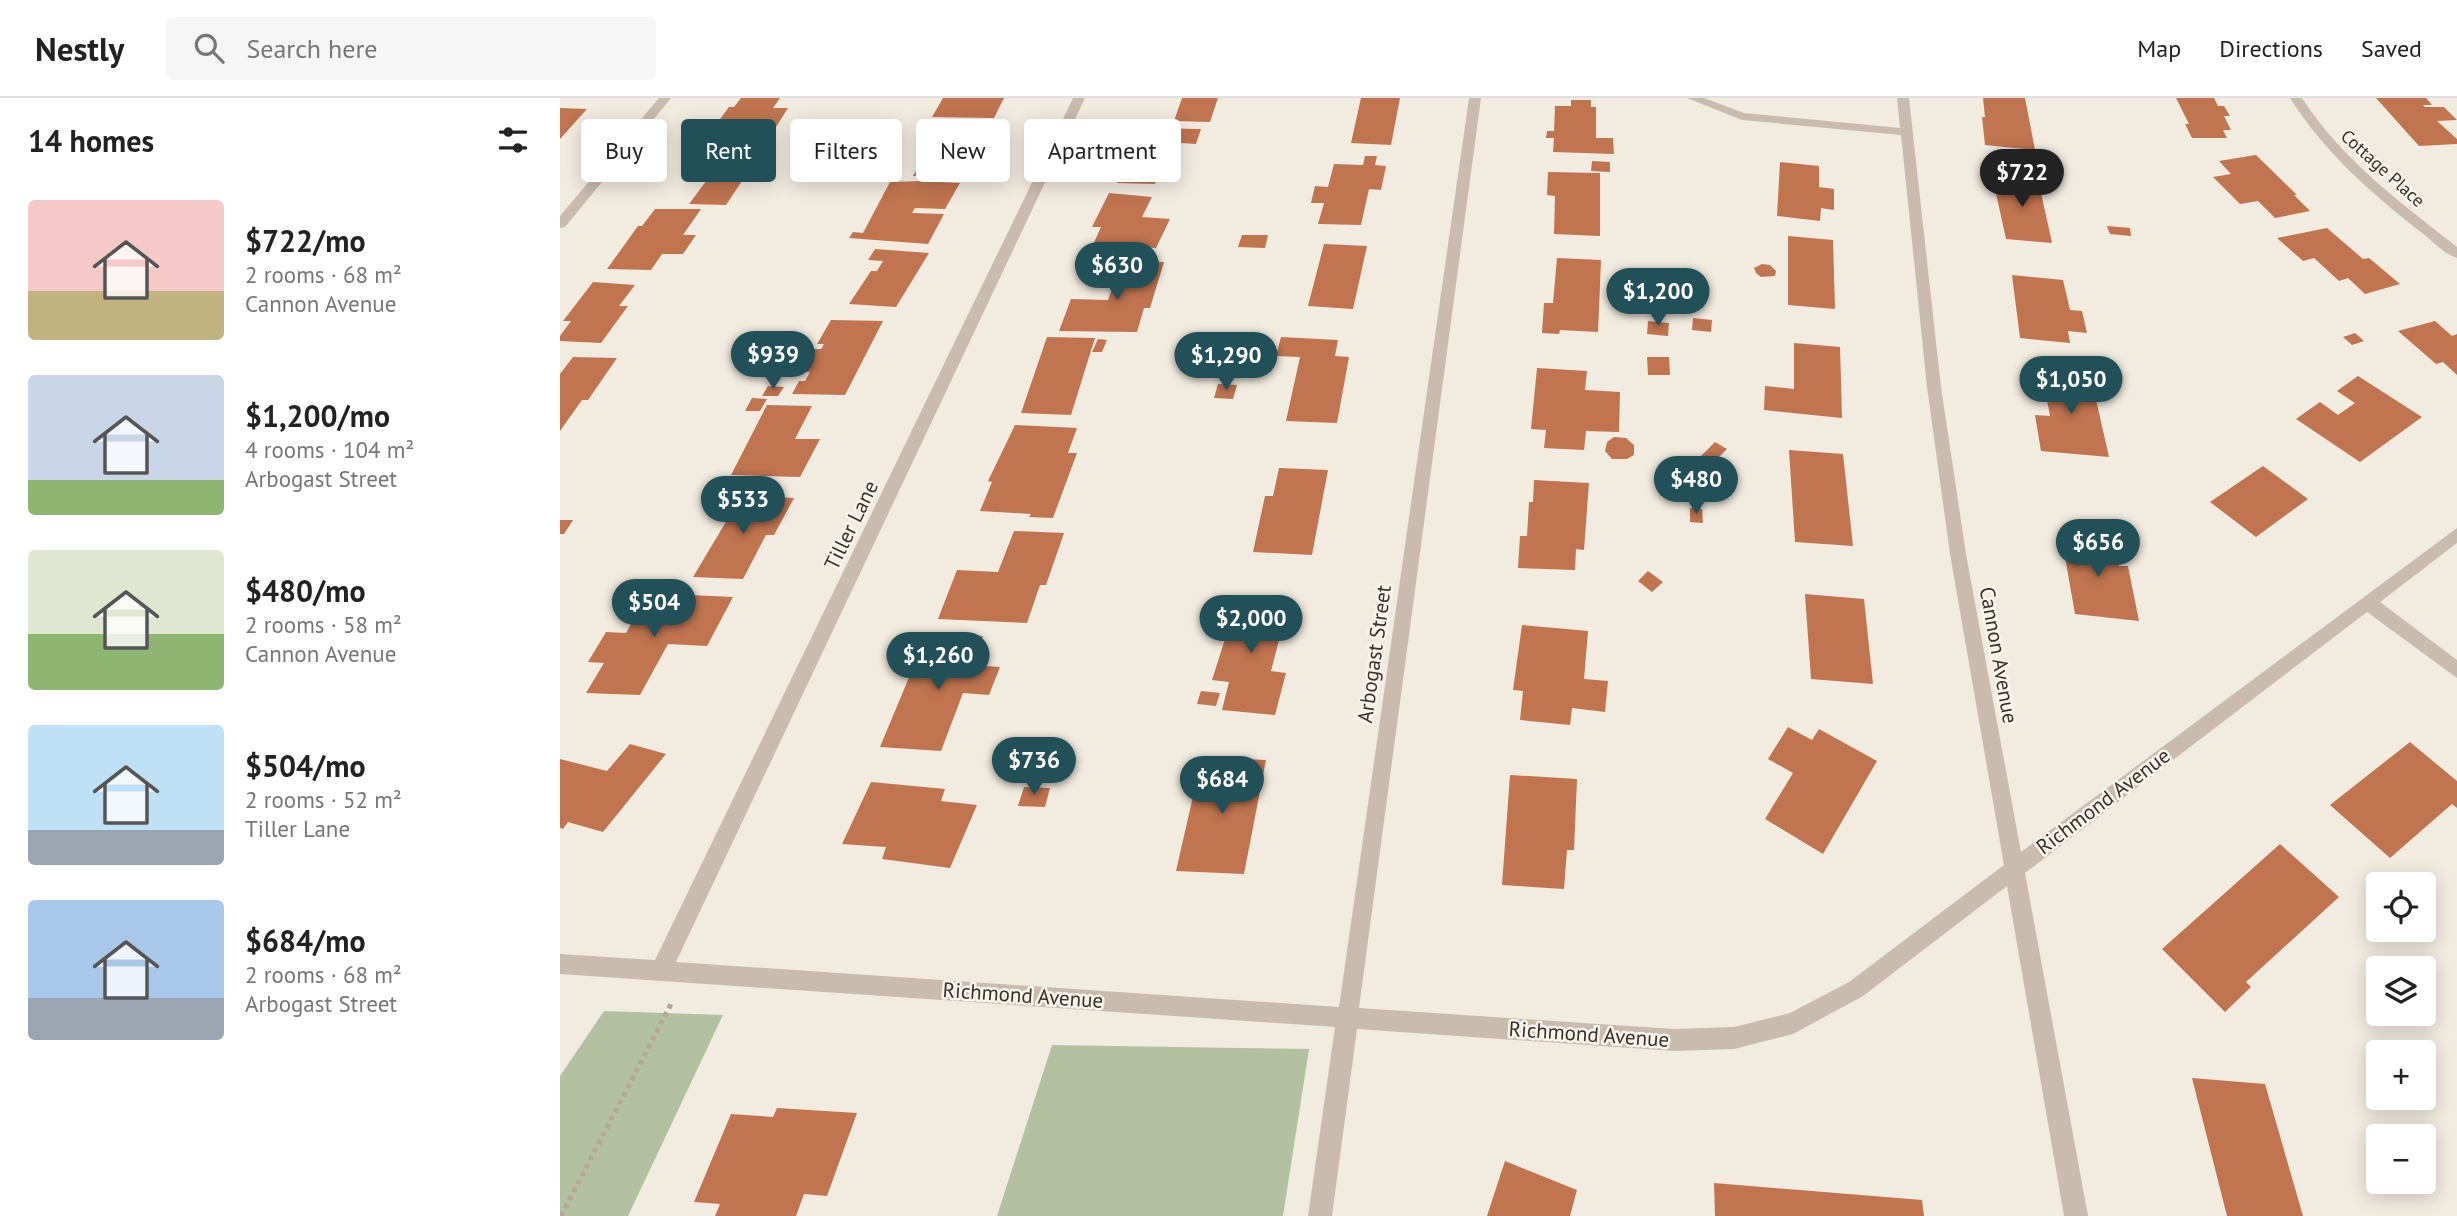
<!DOCTYPE html>
<meta charset="utf-8">
<style>
body{margin:0;font-family:"PT Sans",sans-serif;background:#f6f6f6;color:#222;height:100vh;display:flex;flex-direction:column;font-size:26px;white-space:nowrap}
*{box-sizing:border-box;margin:0}
p{font-size:23px;color:#767676}
.icon{flex:none;width:38px;height:38px;fill:none;stroke:currentColor;stroke-width:2;stroke-linecap:round;stroke-linejoin:round}
.map{position:relative;flex:1;overflow:hidden}
.panel{display:flex;flex-direction:column;background:#fff;width:560px}
.panel>*{flex:none}
.hud{position:absolute;left:21px;top:21px;width:665px;height:63px;display:flex;gap:14px}
.fabs{position:absolute;left:1806px;top:774px;display:grid;gap:14px}
.fabs a{display:grid;place-items:center;width:70px;height:70px;border-radius:7px;background:#fff;box-shadow:0 4px 18px #0003;font-size:35px}
.price{position:absolute;translate:-50% -60px;padding:0 16px;border-radius:24px;background:#225058;color:#fff;font-size:23px;line-height:46px;filter:drop-shadow(0 2px 4px #0008)}
.price::after{content:'';position:absolute;left:50%;top:42px;width:21px;height:16px;margin-left:-10px;background:inherit;clip-path:polygon(0 0,100% 0,50% 100%)}
.price.on{background:#222;color:#fff}
ul{padding:0;list-style:none}
li{display:flex;align-items:center;gap:21px;height:175px;padding:0 28px}
li span{display:grid;place-items:center;flex:none;width:196px;height:140px;border-radius:7px;color:#555}
li>.icon{margin-inline-start:auto}
span .icon{width:84px;height:84px;fill:#fffc;stroke-width:1}
li b{font-size:30px}
h2{display:flex;justify-content:space-between;align-items:center;height:84px;padding:0 28px;font-size:30px}
.pill{padding:0 24px;border-radius:7px;background:#fff;box-shadow:0 4px 18px #0003;font-size:24px;line-height:63px}
.pill.on{background:#225058;color:#fff}
header{display:flex;align-items:center;gap:42px;box-sizing:border-box;height:98px;padding:0 35px;background:#fff;border-bottom:2px solid #e0e0e0}
header strong{font-size:33px}
nav{display:flex;gap:38px;margin-inline-start:auto;font-size:24px}
.search{width:490px;height:63px;background:#f6f6f6;display:flex;align-items:center;gap:18px;box-sizing:border-box;padding:0 24px;border-radius:7px;color:#767676;font-size:26px}
main{display:flex;flex:1;min-height:0}
.map>svg:first-child{display:block}
.green{fill:#b3c1a0}
.building{fill:#c07450}
.lines{fill:none;stroke-linecap:round;stroke-linejoin:round}
.path{stroke:#b6a696;stroke-width:5;stroke-dasharray:4.5 4.5;stroke-linecap:butt}
.minor{fill:#cabcac;fill-rule:evenodd}
.labels{text-anchor:middle;dominant-baseline:central;stroke-width:5;stroke-linejoin:round;paint-order:stroke}
.far-street-label{font-size:18px;fill:#38302b;stroke:#f9f4ec}
.street-label{font-size:21px;fill:#38302b;stroke:#f9f4ec}
</style>
<header>
<strong>Nestly</strong>
<div class="search"><svg class="icon" aria-label="search" viewBox="0 0 24 24"><circle cx="10" cy="10" r="6"/><path d="M15 15l6 6"/></svg>Search here</div>
<nav><a>Map</a><a>Directions</a><a>Saved</a></nav>
</header>
<main>
<section class="panel">
<h2>14 homes<svg class="icon" aria-label="filters" viewBox="0 0 24 24"><path d="M4 7h16M4 17h16"/><circle cx="9" cy="7" r="2"/><circle cx="15" cy="17" r="2"/></svg></h2>
<ul>
<li><span style="background:linear-gradient(#f6c9c9 65%,#c2b280 0)"><svg class="icon" aria-label="home" viewBox="0 0 24 24"><path d="M3 11l9-7 9 7M6 9v11h12V9"/></svg></span><div><b>$722/mo</b><p>2 rooms · 68 m²</p><p>Cannon Avenue</p></div></li>
<li><span style="background:linear-gradient(#c9d6e8 75%,#8fb573 0)"><svg class="icon" aria-label="home" viewBox="0 0 24 24"><path d="M3 11l9-7 9 7M6 9v11h12V9"/></svg></span><div><b>$1,200/mo</b><p>4 rooms · 104 m²</p><p>Arbogast Street</p></div></li>
<li><span style="background:linear-gradient(#dfe7d0 60%,#8fb573 0)"><svg class="icon" aria-label="home" viewBox="0 0 24 24"><path d="M3 11l9-7 9 7M6 9v11h12V9"/></svg></span><div><b>$480/mo</b><p>2 rooms · 58 m²</p><p>Cannon Avenue</p></div></li>
<li><span style="background:linear-gradient(#bfe0f5 75%,#9aa5b1 0)"><svg class="icon" aria-label="home" viewBox="0 0 24 24"><path d="M3 11l9-7 9 7M6 9v11h12V9"/></svg></span><div><b>$504/mo</b><p>2 rooms · 52 m²</p><p>Tiller Lane</p></div></li>
<li><span style="background:linear-gradient(#a9c7e8 70%,#9aa5b1 0)"><svg class="icon" aria-label="home" viewBox="0 0 24 24"><path d="M3 11l9-7 9 7M6 9v11h12V9"/></svg></span><div><b>$684/mo</b><p>2 rooms · 68 m²</p><p>Arbogast Street</p></div></li>
</ul>
</section>
<div class="map">
<svg width="1897" height="1118" viewBox="0 0 1897 1118">
<rect width="100%" height="100%" fill="#f2ebe0"/>
<g class="green">
<polygon points="44,913 163,917 68,1118 0,1118 0,978"/>
<polygon points="492,947 749,951 723,1118 437,1118"/>
</g>
<g class="building">
<polygon points="181,0 220,0 213,10 228,10 216,29 192,28 186,37 149,36 169,9 174,9"/>
<polygon points="383,0 444,0 434,20 372,19"/>
<polygon points="622,0 658,0 650,24 614,23"/>
<polygon points="801,0 840,0 831,47 791,45"/>
<polygon points="1423,0 1465,0 1475,52 1425,47 1422,19 1425,19"/>
<polygon points="1616,0 1654,0 1658,8 1664,8 1670,18 1664,18 1671,32 1663,32 1667,40 1632,40 1625,26 1629,26"/>
<polygon points="1816,0 1866,0 1872,7 1863,7 1865,9 1884,9 1897,22 1877,23 1897,41 1897,46 1859,48"/>
<polygon points="1011,2 1031,2 1031,9 1036,9 1036,40 1053,40 1054,56 993,54 994,40 986,40 987,33 994,33 995,8 1011,8"/>
<polygon points="0,10 27,11 0,41"/>
<polygon points="390,26 432,27 413,63 418,63 409,80 353,78 364,59 371,59"/>
<polygon points="580,30 641,31 636,46 621,45 611,71 601,70 600,73 612,74 609,83 596,83 595,86 557,85"/>
<polygon points="141,51 202,53 166,107 129,106 150,78 121,77"/>
<polygon points="1696,57 1737,97 1734,97 1750,113 1715,120 1698,103 1680,106 1653,79 1671,76 1659,63"/>
<polygon points="805,58 817,58 815,67 826,68 821,92 809,91 801,127 758,126 764,105 751,105 755,88 768,89 774,66 803,67"/>
<polygon points="1032,63 1050,64 1050,74 1031,73"/>
<polygon points="1220,64 1259,68 1259,89 1274,91 1274,112 1261,110 1260,123 1217,118"/>
<polygon points="988,74 1040,75 1040,138 994,136 995,98 987,97"/>
<polygon points="1432,77 1478,81 1492,145 1446,141"/>
<polygon points="362,83 400,85 385,111 355,110 352,115 384,116 368,146 289,140 293,134 303,135 330,84"/>
<polygon points="549,95 592,99 582,119 610,121 596,150 577,149 575,152 532,149 541,129 532,129"/>
<polygon points="95,111 141,111 123,137 136,137 123,156 102,156 91,172 47,171 78,128 82,128"/>
<polygon points="1547,128 1570,130 1571,138 1550,136"/>
<polygon points="1767,130 1803,161 1809,160 1840,186 1805,196 1788,180 1779,183 1754,160 1743,163 1717,140"/>
<polygon points="682,137 708,137 705,150 678,149"/>
<polygon points="1228,138 1273,142 1275,211 1228,207"/>
<polygon points="764,146 807,148 793,211 748,208"/>
<polygon points="315,151 369,155 336,209 289,206 311,173 317,173 323,163 308,162"/>
<polygon points="997,160 1041,162 1038,234 1000,232 999,236 982,235 984,205 993,205"/>
<polygon points="562,163 604,164 590,210 584,210 577,234 499,233 511,201 548,202"/>
<polygon points="1202,166 1210,167 1216,173 1215,178 1201,179 1196,175 1194,170"/>
<polygon points="1452,177 1503,182 1510,212 1522,213 1527,235 1508,233 1510,245 1460,240"/>
<polygon points="33,184 75,187 59,208 68,208 41,245 0,243 0,238 11,223 3,223"/>
<polygon points="1133,220 1152,222 1151,234 1132,232"/>
<polygon points="271,222 323,223 285,297 232,296 239,283 245,283 250,274 230,273 242,251 261,251 264,246 257,246"/>
<polygon points="1088,223 1109,225 1108,238 1087,236"/>
<polygon points="1875,223 1892,238 1897,236 1897,277 1883,264 1876,266 1838,233"/>
<polygon points="1795,235 1804,243 1792,247 1783,239"/>
<polygon points="487,239 535,240 511,317 461,315"/>
<polygon points="721,239 778,242 775,258 789,259 777,325 726,323 740,259 716,258"/>
<polygon points="538,241 547,242 542,254 532,254"/>
<polygon points="1234,245 1280,249 1282,320 1204,312 1205,288 1234,291"/>
<polygon points="13,259 57,260 28,302 22,302 0,333 0,276"/>
<polygon points="1087,259 1109,259 1110,277 1088,277"/>
<polygon points="977,270 1027,273 1025,292 1060,294 1059,334 1026,333 1024,352 984,350 986,332 971,331"/>
<polygon points="1481,271 1530,275 1549,359 1481,353 1475,317 1490,318"/>
<polygon points="1798,278 1862,319 1800,364 1736,321 1760,304 1778,317 1795,305 1777,293"/>
<polygon points="658,286 677,287 673,301 654,300"/>
<polygon points="208,288 224,289 218,298 202,298"/>
<polygon points="192,300 207,301 200,313 185,313"/>
<polygon points="207,307 252,308 235,341 260,341 240,379 171,377"/>
<polygon points="455,327 517,330 508,355 517,355 493,420 469,419 471,416 420,413 432,384 428,383"/>
<polygon points="1054,339 1066,340 1074,347 1074,357 1067,361 1052,361 1045,353 1047,344"/>
<polygon points="1155,344 1167,351 1153,365 1141,358"/>
<polygon points="1229,352 1283,356 1293,448 1235,444"/>
<polygon points="1703,368 1748,401 1696,439 1650,404"/>
<polygon points="719,370 768,372 752,457 693,454 705,398 713,398"/>
<polygon points="974,382 1029,385 1024,452 1016,451 1015,472 958,470 960,438 967,438 969,404 973,404"/>
<polygon points="182,397 234,400 214,437 206,437 183,481 133,479"/>
<polygon points="1130,410 1142,411 1143,425 1130,424"/>
<polygon points="0,422 13,422 4,436 0,436"/>
<polygon points="454,433 504,435 486,487 480,487 467,525 378,521 397,472 438,474"/>
<polygon points="1501,436 1553,442 1559,468 1568,468 1579,523 1515,516"/>
<polygon points="1088,473 1103,484 1092,494 1078,483"/>
<polygon points="89,495 173,499 147,548 108,546 80,597 26,595 44,565 28,564 46,534 66,535"/>
<polygon points="1245,496 1304,501 1313,586 1251,581"/>
<polygon points="671,499 729,504 711,573 726,575 715,617 662,612 669,584 652,582 665,541 659,541"/>
<polygon points="962,527 1028,533 1024,581 1048,583 1045,614 1012,610 1010,627 960,622 963,593 953,592"/>
<polygon points="373,534 423,538 412,567 440,569 429,597 403,595 381,653 320,649 355,565 360,565"/>
<polygon points="641,593 660,595 656,608 637,606"/>
<polygon points="1228,629 1252,642 1259,631 1317,663 1263,756 1205,721 1233,675 1208,661"/>
<polygon points="1850,644 1897,683 1897,710 1892,706 1830,760 1770,707"/>
<polygon points="70,646 106,656 43,734 8,724 3,731 0,730 0,661 47,673"/>
<polygon points="642,659 706,662 684,776 616,773"/>
<polygon points="950,677 1017,681 1014,752 1007,752 1004,791 942,787"/>
<polygon points="311,684 385,691 381,703 417,707 390,770 322,761 326,749 282,746"/>
<polygon points="464,689 490,690 485,709 458,708"/>
<polygon points="1720,746 1779,799 1686,884 1691,889 1665,914 1602,851"/>
<polygon points="1632,980 1705,986 1743,1118 1667,1118"/>
<polygon points="217,1010 297,1015 267,1098 244,1096 236,1118 155,1118 160,1106 134,1104 171,1016 213,1019"/>
<polygon points="945,1063 1017,1092 1010,1118 927,1118"/>
<polygon points="1154,1085 1362,1102 1364,1118 1155,1118"/>
</g>
<g class="lines">
<polyline class="path" points="1,1118 112,904"/>
<g class="minor">
<polygon points="99,0 111,0 5,129 0,130 0,118"/>
<polygon points="513,0 525,0 116,864 779,909 909,0 921,0 799,910 1114,931 1174,929 1230,915 1289,884 1444,767 1390,456 1367,289 1341,37 1182,22 1127,0 1144,0 1184,15 1340,30 1337,0 1349,0 1381,289 1406,456 1461,754 1897,430 1897,445 1820,504 1897,562 1897,580 1807,514 1465,775 1528,1118 1504,1118 1447,788 1303,898 1233,936 1174,951 1114,953 797,931 772,1118 748,1118 775,929 0,876 0,856 95,862"/>
<path d="M1730 0H1742C1782 62 1840 104 1897 149V160C1884 156 1873 143 1862 135 1811 95 1765 55 1730 0Z"/>
</g>
</g>
<g class="labels">
<g class="far-street-label">
<text transform="translate(1823 70) rotate(42)">Cottage Place</text>
</g>
<g class="street-label">
<text transform="translate(291 427) rotate(-64)">Tiller Lane</text>
<text transform="translate(814 556) rotate(-82)">Arbogast Street</text>
<text transform="translate(1439 557) rotate(80)">Cannon Avenue</text>
<text transform="translate(1543 703) rotate(-37)">Richmond Avenue</text>
<text transform="translate(463 897) rotate(4)">Richmond Avenue</text>
<text transform="translate(1029 936) rotate(4)">Richmond Avenue</text>
</g>
</g>
</svg>
<div class="fabs">
<a><svg class="icon" aria-label="locate" viewBox="0 0 24 24"><circle cx="12" cy="12" r="6"/><path d="M12 2v4M12 18v4M2 12h4M18 12h4"/></svg></a>
<a><svg class="icon" aria-label="layers" viewBox="0 0 24 24"><path d="M12 4l9 5-9 5-9-5zM3 14l9 5 9-5"/></svg></a>
<a>+</a>
<a>−</a>
</div>
<b class="price on" style="left:1462px;top:111px">$722</b>
<b class="price" style="left:557px;top:204px">$630</b>
<b class="price" style="left:1098px;top:230px">$1,200</b>
<b class="price" style="left:213px;top:293px">$939</b>
<b class="price" style="left:666px;top:294px">$1,290</b>
<b class="price" style="left:1511px;top:318px">$1,050</b>
<b class="price" style="left:1136px;top:418px">$480</b>
<b class="price" style="left:183px;top:438px">$533</b>
<b class="price" style="left:1538px;top:481px">$656</b>
<b class="price" style="left:94px;top:541px">$504</b>
<b class="price" style="left:691px;top:557px">$2,000</b>
<b class="price" style="left:378px;top:594px">$1,260</b>
<b class="price" style="left:474px;top:699px">$736</b>
<b class="price" style="left:662px;top:718px">$684</b>
<div class="hud">
<a class="pill">Buy</a>
<a class="pill on">Rent</a>
<a class="pill">Filters</a>
<a class="pill">New</a>
<a class="pill">Apartment</a>
</div>
</div>
</main>
